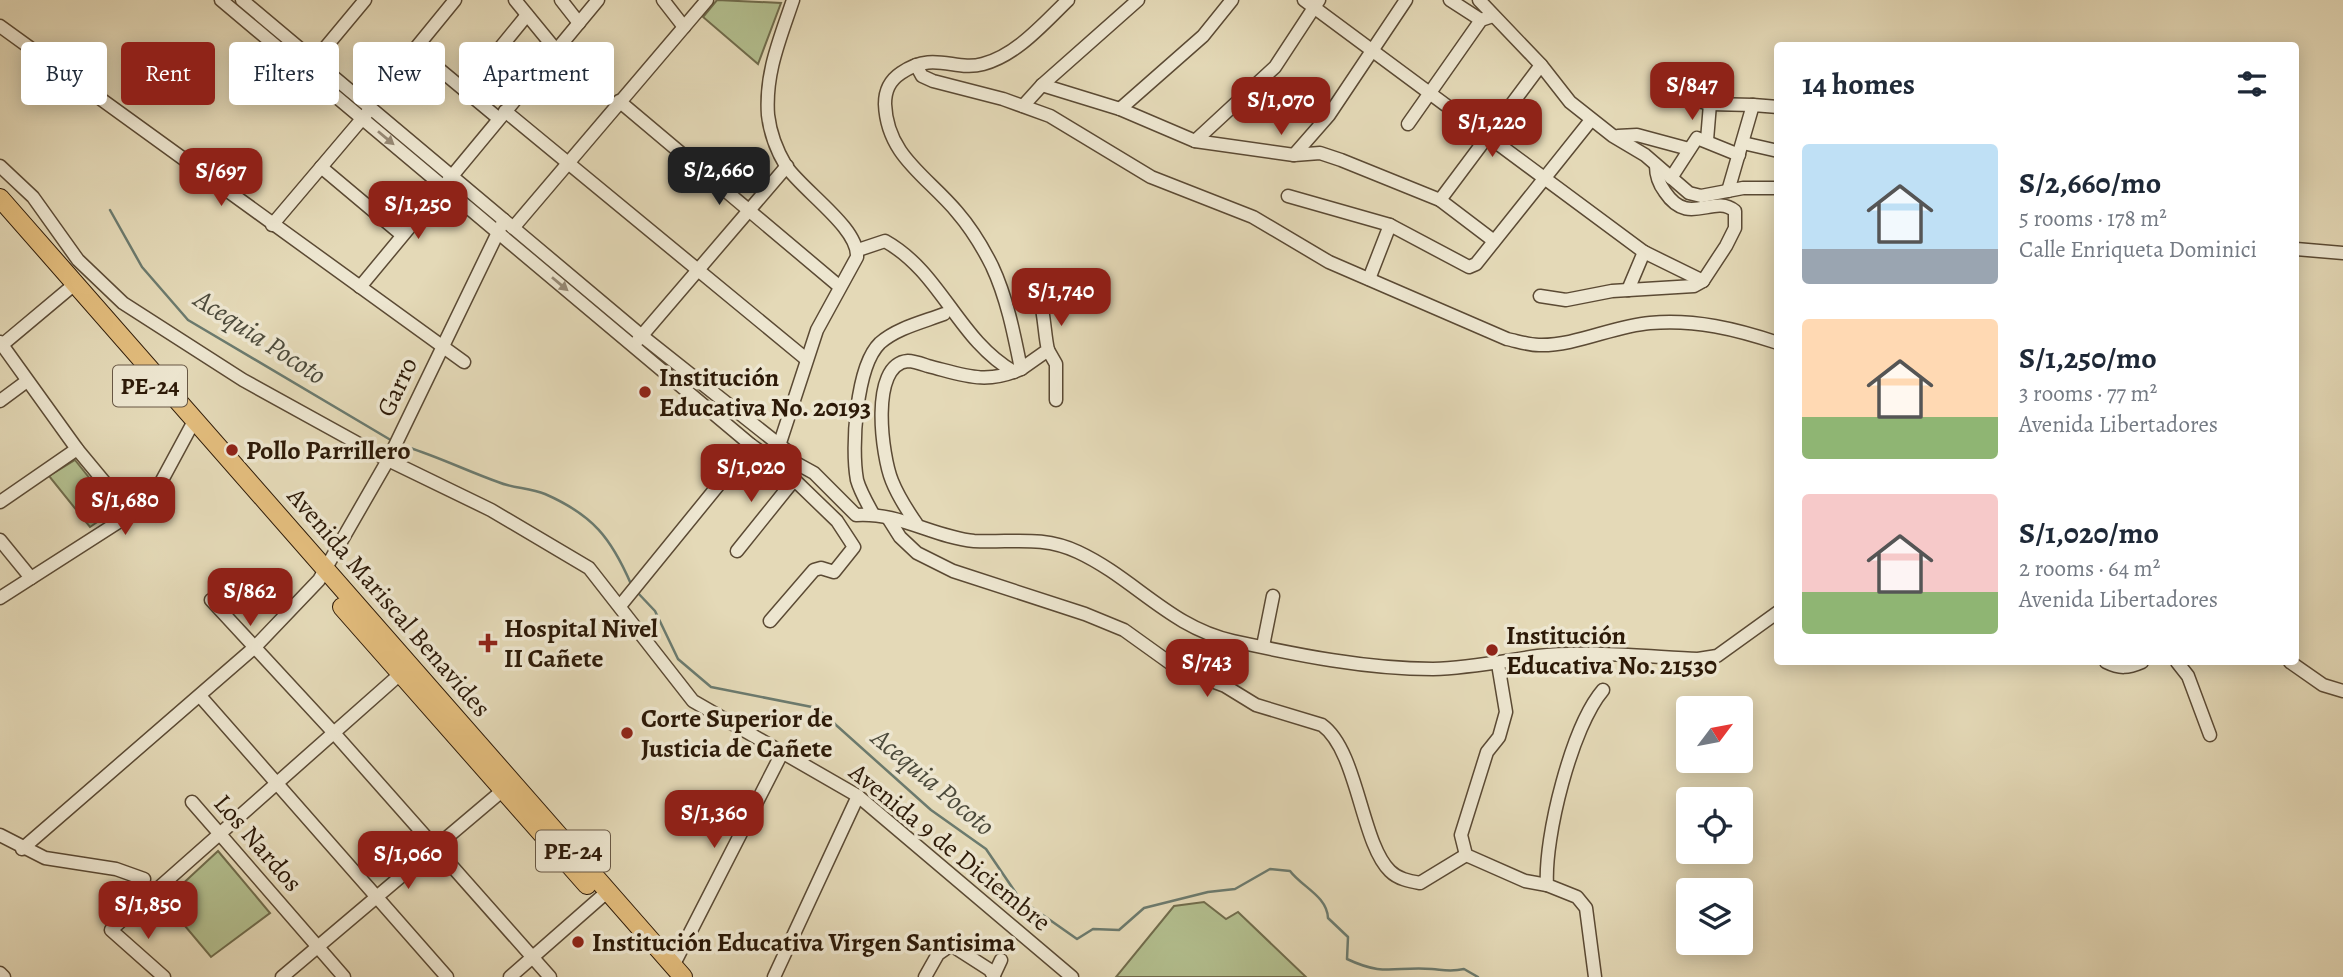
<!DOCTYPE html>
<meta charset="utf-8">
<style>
body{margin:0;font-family:Alegreya,serif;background:#f2f2f3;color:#1f2937;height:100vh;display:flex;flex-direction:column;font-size:26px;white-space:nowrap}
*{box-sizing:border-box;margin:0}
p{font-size:23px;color:#747a83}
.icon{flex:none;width:38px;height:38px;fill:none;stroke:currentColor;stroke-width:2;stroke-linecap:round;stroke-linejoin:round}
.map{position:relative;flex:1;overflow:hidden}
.sheet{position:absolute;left:1774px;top:42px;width:525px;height:623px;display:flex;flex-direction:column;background:#fff;border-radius:7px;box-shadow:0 4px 18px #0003}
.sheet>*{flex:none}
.banner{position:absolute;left:21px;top:42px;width:665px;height:63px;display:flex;gap:14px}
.needle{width:46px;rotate:58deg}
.tools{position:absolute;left:1676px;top:696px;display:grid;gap:14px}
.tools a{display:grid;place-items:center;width:77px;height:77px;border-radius:7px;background:#fff;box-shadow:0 4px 18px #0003;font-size:35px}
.price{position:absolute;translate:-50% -60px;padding:0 16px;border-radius:14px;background:#8f2418;color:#fff;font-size:23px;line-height:46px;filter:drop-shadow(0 2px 4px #0008)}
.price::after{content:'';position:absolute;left:50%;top:42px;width:21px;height:16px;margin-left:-10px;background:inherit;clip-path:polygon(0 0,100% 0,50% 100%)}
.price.selected{background:#222;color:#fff}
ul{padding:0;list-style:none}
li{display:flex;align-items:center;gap:21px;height:175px;padding:0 28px}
li span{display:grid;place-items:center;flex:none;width:196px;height:140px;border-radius:7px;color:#555}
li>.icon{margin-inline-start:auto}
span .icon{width:84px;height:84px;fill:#fffc;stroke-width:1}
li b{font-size:30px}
h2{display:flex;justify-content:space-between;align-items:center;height:84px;padding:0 28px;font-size:30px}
.chip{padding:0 24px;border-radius:7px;background:#fff;box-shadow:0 4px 18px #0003;font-size:24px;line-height:63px}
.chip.selected{background:#8f2418;color:#fff}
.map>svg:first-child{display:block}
.green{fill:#b3bf8f;stroke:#706c4c;stroke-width:2}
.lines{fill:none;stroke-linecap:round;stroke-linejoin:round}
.stream{stroke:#6b7a6e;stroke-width:2.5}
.minor-casing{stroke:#5b4a34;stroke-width:15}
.highway-casing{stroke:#2d1a08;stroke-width:20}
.minor{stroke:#ede6d0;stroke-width:12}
.highway{stroke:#e2bc7c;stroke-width:18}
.oneway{fill:#978a76}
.poi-dot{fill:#8f2418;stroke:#ede6d0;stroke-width:2.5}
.labels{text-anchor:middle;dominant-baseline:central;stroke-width:7;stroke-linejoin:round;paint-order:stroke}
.shield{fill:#ede6d0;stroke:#675744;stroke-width:2}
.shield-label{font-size:24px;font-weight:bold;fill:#2d1a08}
.poi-label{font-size:26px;font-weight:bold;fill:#2d1a08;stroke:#ede6d0;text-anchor:start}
.street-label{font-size:26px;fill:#2d1a08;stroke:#ede6d0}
.water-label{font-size:28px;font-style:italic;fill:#4c4a3b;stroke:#ede6d0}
</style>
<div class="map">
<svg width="2343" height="977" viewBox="0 0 2343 977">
<rect width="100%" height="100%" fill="#e4d9b7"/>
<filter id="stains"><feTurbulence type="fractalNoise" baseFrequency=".00286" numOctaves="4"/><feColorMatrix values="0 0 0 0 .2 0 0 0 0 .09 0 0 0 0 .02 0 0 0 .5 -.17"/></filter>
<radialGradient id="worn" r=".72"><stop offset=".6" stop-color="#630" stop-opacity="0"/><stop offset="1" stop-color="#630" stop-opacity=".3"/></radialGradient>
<g class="green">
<polygon points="717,0 781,3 758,64 703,17"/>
<polygon points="75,460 115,510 90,527 49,476"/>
<polygon points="218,851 270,913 211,957 164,901"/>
<polygon points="1204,902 1226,919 1238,912 1306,977 1116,977 1174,906"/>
</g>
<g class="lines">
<g class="stream">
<polyline points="110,210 142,267 188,320 389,439"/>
<path d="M407 447C439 457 467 471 498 482 512 488 530 488 545 494 593 515 611 538 631 584"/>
<path d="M637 592 655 611 678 659 711 687 817 708 931 810 986 849 1020 899 1077 939 1093 929 1119 930 1144 908 1208 892 1235 889 1270 869 1290 871C1302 887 1327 896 1328 918L1348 937 1347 959C1385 977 1394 966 1432 969 1444 970 1451 972 1464 969L1478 977"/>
</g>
<defs>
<g id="minor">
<polyline points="221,0 751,445 779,465 794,462"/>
<path d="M242 0 642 336 787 451 794 462 814 473 856 515C899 512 933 537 974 541 1011 543 1042 535 1078 552 1134 578 1171 628 1233 641 1298 655 1366 669 1433 669 1469 668 1503 661 1538 656 1584 650 1651 657 1698 659L1717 656 1778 612"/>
<polyline points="455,0 415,49 498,118"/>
<polyline points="515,0 556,50"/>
<polyline points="561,0 579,23"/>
<polyline points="663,0 684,27"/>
<polyline points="1304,0 1644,252 1703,281"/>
<polyline points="1450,0 1481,20"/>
<polyline points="1479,0 1541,65 1570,102 1613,136 1645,155 1689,193 1701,196 1743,188 1778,188"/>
<polyline points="0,26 464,362"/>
<path d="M916 65 922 76 933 81 1003 99 1050 116 1151 177 1253 217 1329 262 1507 339C1517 341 1528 345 1539 345 1576 346 1613 326 1650 323 1695 319 1736 329 1778 343"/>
<polyline points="310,66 365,0"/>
<polyline points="1042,85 1120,109 1195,141 1294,155 1320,153 1341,160 1440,200 1494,241"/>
<polyline points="465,91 527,15"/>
<polyline points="1687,98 1710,104 1753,105"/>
<polyline points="619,101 840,287"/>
<polyline points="1023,106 1042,85 1138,0"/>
<polyline points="1120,109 1203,36 1232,0"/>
<polyline points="505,111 806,359"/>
<polyline points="1408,124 1481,20 1493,16"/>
<polyline points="1618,136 1637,135 1689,149"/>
<polyline points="1707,140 1710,104"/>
<polyline points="1195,141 1275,67 1319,0"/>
<polyline points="1743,143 1778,151"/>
<polyline points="1294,155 1329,115 1406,0"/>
<polyline points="0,166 33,197 78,260 123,303 243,380 388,460 491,510 589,568 693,701 858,796 1072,977"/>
<polyline points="321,167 402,235"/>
<polyline points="1671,178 1697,138 1739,155"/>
<polyline points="1728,191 1753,105 1778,107"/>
<polyline points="1288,196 1390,225 1469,267 1476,264 1591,120"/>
<polyline points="1440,200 1541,65"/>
<polyline points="272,225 367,113"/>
<polyline points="513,228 707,0"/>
<polyline points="2296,249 2343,253"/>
<path d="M858 250 885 241C942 273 957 339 1014 372"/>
<polyline points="1369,279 1390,225"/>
<polyline points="360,287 598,0"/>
<polyline points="1628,290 1644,252"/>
<path d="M1540 296 1566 300 1612 291 1694 286 1703 281 1726 246 1735 228V211C1713 193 1689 228 1665 192 1659 184 1656 176 1656 166"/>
<polyline points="638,340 787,166"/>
<polyline points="0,342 77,449 131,514"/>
<polyline points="2,345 76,283"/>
<polyline points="1048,350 1056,364 1056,400"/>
<path d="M1021 369 1048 350C1043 329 1045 292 1028 277"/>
<polyline points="0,401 27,381"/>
<path d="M777 452 817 330 857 257C859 228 803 191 786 166 777 151 770 132 768 115 765 73 780 39 793 0"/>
<polyline points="0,502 77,449"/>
<path d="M873 514C867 503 860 491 857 480 851 448 856 366 880 343 897 328 923 322 944 314"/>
<path d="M888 518 900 537 917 553 953 571 1085 614 1124 630 1177 668 1225 686 1256 705 1322 725C1358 751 1361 843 1390 871 1398 879 1409 881 1420 883L1466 855"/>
<path d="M916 523C907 510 898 496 892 481 882 457 869 364 908 361 914 361 922 364 928 366 964 375 985 385 1021 369 1014 334 1007 298 992 266 983 248 970 227 957 212 927 176 887 156 885 104 885 91 889 81 901 73 934 50 955 72 983 64 1017 55 1044 23 1068 0"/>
<polyline points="0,540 31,578"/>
<polyline points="737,551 794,480"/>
<polyline points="0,598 131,514 160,484 194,421"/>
<polyline points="211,600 334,733 550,977"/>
<polyline points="620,606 751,445"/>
<polyline points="770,621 814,570 821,568 834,572 854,547 837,521 779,465"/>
<polyline points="1263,646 1273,596"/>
<path d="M2106 662C2120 669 2128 668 2142 662"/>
<polyline points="2177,662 2188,676 2210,735"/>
<polyline points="2290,662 2323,685 2343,691"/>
<polyline points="1498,664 1506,712 1499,737 1487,752 1461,835 1466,855 1525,881 1547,885"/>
<polyline points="200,696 447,977"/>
<polyline points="192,802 344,977"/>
<polyline points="0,835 45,858 116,869 144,879"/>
<polyline points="22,849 255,647 319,580 388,460 504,220"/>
<polyline points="673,966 783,751"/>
<polyline points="0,973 4,977"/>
<polyline points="994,975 1001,960"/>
<polyline points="164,977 111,930 407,668"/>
<polyline points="282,977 509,785"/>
<polyline points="510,977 608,891"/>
<polyline points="774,977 858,796"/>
<polyline points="925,977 938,954 951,945 990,970 994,977"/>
<path d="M1595 977 1586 908 1577 897 1547 885C1544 837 1572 726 1603 690"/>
</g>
<g id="highway">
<polyline points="0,198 683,977"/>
<polyline points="342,607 587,885"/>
</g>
</defs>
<use href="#minor" class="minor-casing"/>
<use href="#highway" class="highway-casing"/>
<use href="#minor" class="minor"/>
<use href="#highway" class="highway"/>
</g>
<defs><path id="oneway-solid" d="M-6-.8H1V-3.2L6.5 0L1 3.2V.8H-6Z" transform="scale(1.75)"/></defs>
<g class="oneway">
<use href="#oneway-solid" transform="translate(386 138) rotate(40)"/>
<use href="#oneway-solid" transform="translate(560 284) rotate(40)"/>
</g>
<g class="poi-dot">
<circle cx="645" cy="392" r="7"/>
<circle cx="232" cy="450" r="7"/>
<path d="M484.5 632.5h7v7h7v7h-7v7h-7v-7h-7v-7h7z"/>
<circle cx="1492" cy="650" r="7"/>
<circle cx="627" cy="733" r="7"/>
<circle cx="578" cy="942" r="7"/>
</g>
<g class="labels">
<g class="shield">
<rect x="113" y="365.5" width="74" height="41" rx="5"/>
<rect x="536" y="830.5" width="74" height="41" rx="5"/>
</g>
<g class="shield-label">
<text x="150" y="386">PE-24</text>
<text x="573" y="851">PE-24</text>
</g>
<g class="poi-label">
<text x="659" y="377">Institución<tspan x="659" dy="30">Educativa No. 20193</tspan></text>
<text x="246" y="450">Pollo Parrillero</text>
<text x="504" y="628">Hospital Nivel<tspan x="504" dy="30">II Cañete</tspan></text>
<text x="1506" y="635">Institución<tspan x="1506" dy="30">Educativa No. 21530</tspan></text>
<text x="641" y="718">Corte Superior de<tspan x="641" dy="30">Justicia de Cañete</tspan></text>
<text x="592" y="942">Institución Educativa Virgen Santisima</text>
</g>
<g class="street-label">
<text transform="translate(397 387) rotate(-65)">Garro</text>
<text transform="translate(389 602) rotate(49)">Avenida Mariscal Benavides</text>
<text transform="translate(258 843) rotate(49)">Los Nardos</text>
<text transform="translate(950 847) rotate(39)">Avenida 9 de Diciembre</text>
</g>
<g class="water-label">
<text transform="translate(260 337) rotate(33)">Acequia Pocoto</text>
<text transform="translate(933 782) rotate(40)">Acequia Pocoto</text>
</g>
</g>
<rect width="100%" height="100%" filter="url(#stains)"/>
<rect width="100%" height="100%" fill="url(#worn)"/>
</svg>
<div class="tools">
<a><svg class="needle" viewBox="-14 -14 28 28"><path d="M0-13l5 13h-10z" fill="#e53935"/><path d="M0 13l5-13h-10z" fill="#747a83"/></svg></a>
<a><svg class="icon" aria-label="locate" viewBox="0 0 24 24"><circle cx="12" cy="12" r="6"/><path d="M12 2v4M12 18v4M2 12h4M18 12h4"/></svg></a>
<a><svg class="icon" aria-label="layers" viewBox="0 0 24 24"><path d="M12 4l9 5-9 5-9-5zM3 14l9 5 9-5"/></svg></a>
</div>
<b class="price" style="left:1692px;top:122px">S/847</b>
<b class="price" style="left:1281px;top:137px">S/1,070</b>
<b class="price" style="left:1492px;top:159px">S/1,220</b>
<b class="price selected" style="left:719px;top:207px">S/2,660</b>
<b class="price" style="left:221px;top:208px">S/697</b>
<b class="price" style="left:418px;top:241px">S/1,250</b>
<b class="price" style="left:1061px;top:328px">S/1,740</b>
<b class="price" style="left:751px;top:504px">S/1,020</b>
<b class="price" style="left:125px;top:537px">S/1,680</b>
<b class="price" style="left:250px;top:628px">S/862</b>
<b class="price" style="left:1207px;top:699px">S/743</b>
<b class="price" style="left:714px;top:850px">S/1,360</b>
<b class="price" style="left:408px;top:891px">S/1,060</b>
<b class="price" style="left:148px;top:941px">S/1,850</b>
<div class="banner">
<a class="chip">Buy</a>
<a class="chip selected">Rent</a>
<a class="chip">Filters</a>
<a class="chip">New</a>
<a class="chip">Apartment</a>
</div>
<section class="sheet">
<h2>14 homes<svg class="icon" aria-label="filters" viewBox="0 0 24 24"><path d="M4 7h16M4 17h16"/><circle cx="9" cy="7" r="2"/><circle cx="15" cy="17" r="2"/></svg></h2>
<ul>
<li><span style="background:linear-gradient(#bfe0f5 75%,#9aa5b1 0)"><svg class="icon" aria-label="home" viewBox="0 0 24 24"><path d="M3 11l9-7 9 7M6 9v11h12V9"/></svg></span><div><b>S/2,660/mo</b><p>5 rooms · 178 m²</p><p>Calle Enriqueta Dominici</p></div></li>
<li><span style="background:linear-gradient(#ffd9b3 70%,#8fb573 0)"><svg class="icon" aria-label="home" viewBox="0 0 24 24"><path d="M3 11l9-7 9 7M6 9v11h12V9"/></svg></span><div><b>S/1,250/mo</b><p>3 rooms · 77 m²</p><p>Avenida Libertadores</p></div></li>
<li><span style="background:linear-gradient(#f6c9c9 70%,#8fb573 0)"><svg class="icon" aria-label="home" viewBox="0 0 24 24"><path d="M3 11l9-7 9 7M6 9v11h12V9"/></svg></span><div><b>S/1,020/mo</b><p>2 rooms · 64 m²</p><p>Avenida Libertadores</p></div></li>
</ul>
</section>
</div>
